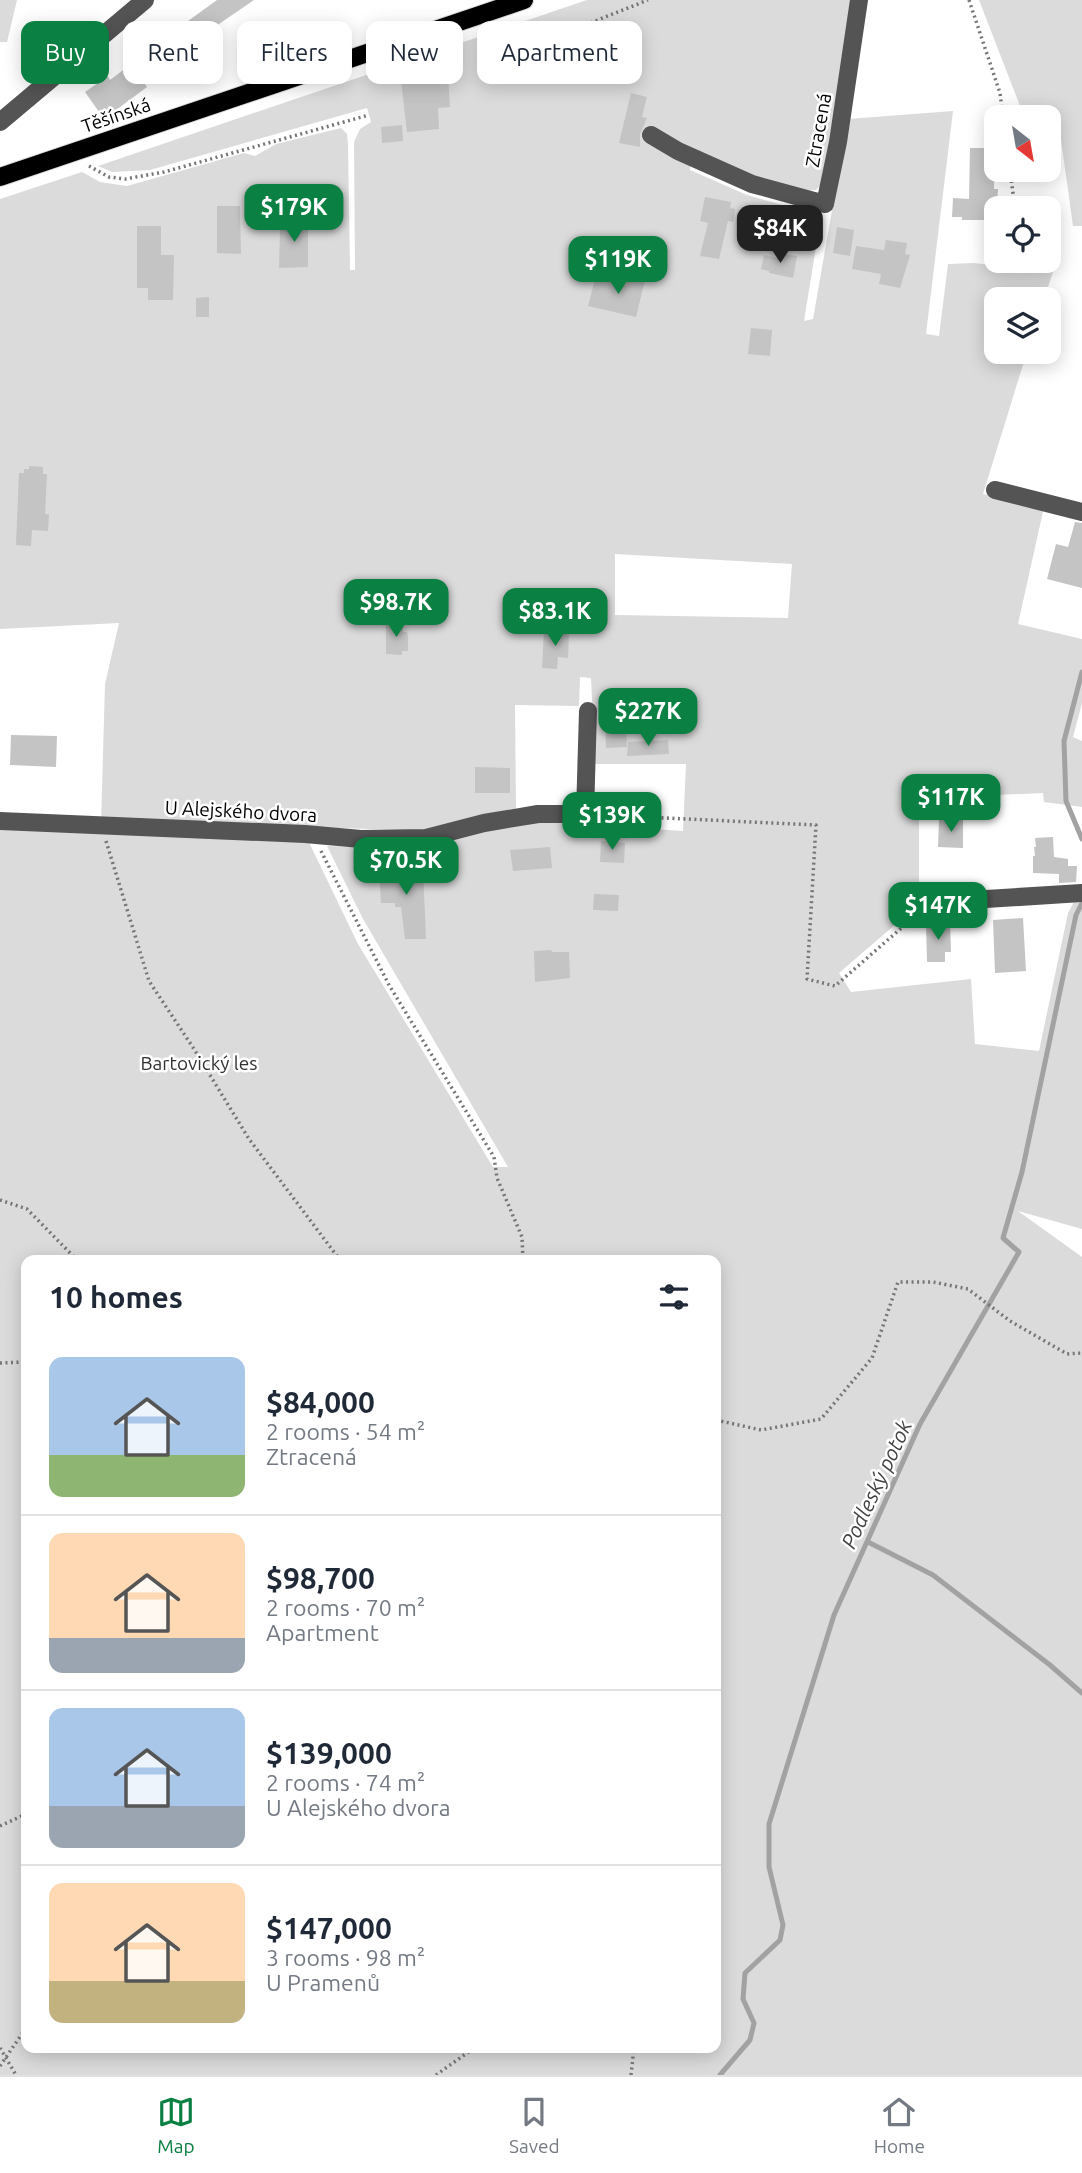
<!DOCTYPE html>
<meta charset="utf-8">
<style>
body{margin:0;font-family:Ubuntu,sans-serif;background:#f2f2f3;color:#1f2937;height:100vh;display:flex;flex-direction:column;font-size:26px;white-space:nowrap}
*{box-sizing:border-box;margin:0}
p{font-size:23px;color:#747a83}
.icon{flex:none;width:38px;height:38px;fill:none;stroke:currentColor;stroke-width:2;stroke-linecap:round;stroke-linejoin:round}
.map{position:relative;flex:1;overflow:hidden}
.drawer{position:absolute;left:21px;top:1255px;width:700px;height:798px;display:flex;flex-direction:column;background:#fff;border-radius:14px;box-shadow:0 4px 18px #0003}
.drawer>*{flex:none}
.hud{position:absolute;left:21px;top:21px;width:700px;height:63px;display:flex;gap:14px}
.needle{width:46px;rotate:149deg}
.buttons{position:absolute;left:984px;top:105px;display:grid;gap:14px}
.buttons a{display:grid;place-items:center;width:77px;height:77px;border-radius:14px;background:#fff;box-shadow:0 4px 18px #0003;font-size:35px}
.price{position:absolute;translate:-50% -60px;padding:0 16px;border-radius:14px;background:#0b8043;color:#fff;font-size:23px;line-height:46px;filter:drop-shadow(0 2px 4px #0008)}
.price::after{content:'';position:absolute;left:50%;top:42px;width:21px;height:16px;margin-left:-10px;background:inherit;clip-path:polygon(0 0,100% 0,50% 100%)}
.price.active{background:#222;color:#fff}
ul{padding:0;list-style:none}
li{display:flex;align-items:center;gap:21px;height:175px;padding:0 28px}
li+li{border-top:2px solid #e0e1e3}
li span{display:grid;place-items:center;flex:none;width:196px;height:140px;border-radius:14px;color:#555}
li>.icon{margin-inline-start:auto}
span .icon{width:84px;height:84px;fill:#fffc;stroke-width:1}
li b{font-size:30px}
h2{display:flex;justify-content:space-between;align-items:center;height:84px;padding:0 28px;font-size:30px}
.chip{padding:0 24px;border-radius:14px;background:#fff;box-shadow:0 4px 18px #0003;font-size:24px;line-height:63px}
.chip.active{background:#0b8043;color:#fff}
.dock{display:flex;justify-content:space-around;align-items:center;height:98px;border-top:2px solid #e0e1e3;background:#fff;font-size:19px;color:#747a83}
.dock a{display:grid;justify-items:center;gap:4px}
.dock .active{color:#0b8043}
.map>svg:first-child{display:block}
.green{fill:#dbdbdb;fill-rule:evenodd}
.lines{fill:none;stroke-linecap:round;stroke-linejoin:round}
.stream{stroke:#a2a2a2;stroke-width:5}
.building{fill:#c4c4c4}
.major-casing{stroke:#dbdbdb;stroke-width:20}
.path{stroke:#767676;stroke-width:3.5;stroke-dasharray:2 3.5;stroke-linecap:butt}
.minor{stroke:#545454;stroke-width:18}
.major{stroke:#000;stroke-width:18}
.labels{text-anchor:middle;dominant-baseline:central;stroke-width:5;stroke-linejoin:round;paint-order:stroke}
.street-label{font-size:19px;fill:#000;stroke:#fff}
.park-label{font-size:19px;fill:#323232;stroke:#fff}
.water-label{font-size:21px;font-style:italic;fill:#434343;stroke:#fff}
</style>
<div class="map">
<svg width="1082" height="2075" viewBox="0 0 1082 2075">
<rect width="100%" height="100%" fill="#fff"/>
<g class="green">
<polygon points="0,0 17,0 7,42 0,42"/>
<path d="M587 0H854L824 182 816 190 796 191 693 153 690 170 747 195 821 216 804 321 813 319 848 119 953 111 926 334 939 336 948 264 974 263 1053 272 1044 299H996V352H1027L983 494 1044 507 1018 624 1082 639V703L1073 737 1082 741V807L1044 802 1043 793 971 796V806L919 810V904L839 973 851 992 971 979 975 1044 1039 1051 1068 913 1076 898 1082 899V1229L1018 1211 1082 1257V2075H0V821L101 825 105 684 119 623 0 629V199L82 172 100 182 127 186 244 153 255 156 276 144 341 128 347 134 348 144 350 270H355L354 142 360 129 371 122 367 108 150 170 112 172 98 166ZM615 554 792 564 788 618 615 615ZM580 677 591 678 595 764H686L683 831 527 821 460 837 447 842 410 848 327 846 363 919 508 1167H493L358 944 305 834V827L435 831 516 809 515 705 579 706ZM26 1260H716V2048H26Z"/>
<polygon points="979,0 1082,0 1082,226 1073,226 1059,125 1048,120 1048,117 1043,117 1020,106"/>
</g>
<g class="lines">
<g class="stream">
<polyline points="1082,672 1064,741 1066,801 1082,839"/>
<polyline points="868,1542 933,1575 1050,1665 1082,1693"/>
<polyline points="720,2075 750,2040 754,2023 743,1999 745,1973 780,1940 783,1925 769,1867 769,1824 834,1615 920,1424 1019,1252 1003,1238 1022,1172 1076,915 1082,903"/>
</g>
</g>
<g class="building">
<polygon points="217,0 254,0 200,37 188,21"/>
<polygon points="167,33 176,54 158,61 149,41"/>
<polygon points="131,64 147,87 104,119 85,92 108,76 110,80"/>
<polygon points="448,75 450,107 438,108 439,129 407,132 401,80"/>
<polygon points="631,93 647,97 642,117 647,118 640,134 640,147 619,143"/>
<polygon points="402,125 403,141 382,143 381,127"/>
<polygon points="970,148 995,148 994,189 998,189 996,220 962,220 962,217 952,217 953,198 969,199"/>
<polygon points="705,197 731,202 730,208 735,209 733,222 728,221 719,259 700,256 708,223 700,221"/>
<polygon points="217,206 240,206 241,254 217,253"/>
<polygon points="284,218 308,218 308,267 279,268 280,230 284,230"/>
<polygon points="137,226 161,226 161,255 174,255 173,300 148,300 148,288 137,288"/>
<polygon points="837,227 854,230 850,256 833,253"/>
<polygon points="886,240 907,243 905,254 910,255 900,288 879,284 881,274 852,269 856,246 884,250"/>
<polygon points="783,254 797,256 793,278 769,273 769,271 761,269 764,255 782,259"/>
<polygon points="628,276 645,280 636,317 588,306 595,279 626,285"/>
<polygon points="209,297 209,317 196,317 196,298"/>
<polygon points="751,328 772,330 770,356 748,354"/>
<polygon points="29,466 43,467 43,474 47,474 45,514 49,514 48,531 32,530 31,546 16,545 19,473 24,473 24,469 29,469"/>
<polygon points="1075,522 1082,523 1082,588 1047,579 1056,544 1068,547"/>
<polygon points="386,623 403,623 403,632 407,632 408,637 408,651 402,651 402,655 386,654"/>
<polygon points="544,630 569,632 568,658 558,657 557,669 542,668"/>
<polygon points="625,713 627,747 606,748 605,714"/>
<polygon points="11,735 57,736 56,767 10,765"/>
<polygon points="668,740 669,754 627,756 628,742"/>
<polygon points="475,767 510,768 510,793 475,793"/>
<polygon points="939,820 963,820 963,848 938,847"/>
<polygon points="1053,837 1054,857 1068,859 1068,866 1077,866 1076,882 1059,883 1059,874 1033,873 1033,856 1035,856 1034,847 1036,847 1035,838"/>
<polygon points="601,841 625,843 624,863 600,862"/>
<polygon points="550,847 552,868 513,871 510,850"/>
<polygon points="423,867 426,939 405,939 401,907 395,907 395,903 381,903 379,868"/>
<polygon points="594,894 619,895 618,911 593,910"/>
<polygon points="1023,918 1026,971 995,973 993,920"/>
<polygon points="926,923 950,923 951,952 945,952 945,962 927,962"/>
<polygon points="551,950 552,952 569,952 570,978 535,982 534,951"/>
</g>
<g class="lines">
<defs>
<polyline id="major" points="0,177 524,0"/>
</defs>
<use href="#major" class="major-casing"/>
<g class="path">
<polyline points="969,0 1000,93 1003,117"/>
<polyline points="560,35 648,0"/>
<polyline points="89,166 109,177 125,179 164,172 369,115"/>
<polyline points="1010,170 1014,201"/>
<polyline points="601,815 816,825 807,979 835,986 914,917"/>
<polyline points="106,841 149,981 194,1049 249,1139 340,1260"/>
<polyline points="321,851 389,985 494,1157 497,1178 522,1237 523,1260"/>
<polyline points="0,1200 27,1209 77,1260"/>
<polyline points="0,1363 26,1362"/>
<polyline points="716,1420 761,1430 821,1419 872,1358 898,1282 933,1282 968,1289 1010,1321 1067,1354 1082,1353"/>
<polyline points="716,1472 716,1534"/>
<polyline points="0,1826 26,1814"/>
<polyline points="0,2048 16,2075"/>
<polyline points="0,2066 26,2028"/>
<polyline points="436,2075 474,2048"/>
<polyline points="631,2075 634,2048"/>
</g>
<g class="minor">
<polyline points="0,122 145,0"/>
<polyline points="651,135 678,151 752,184 825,204 838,142 859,0"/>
<polyline points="995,490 1082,512"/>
<polyline points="0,821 305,834 361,839 426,838 484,823 538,814 585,814 588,711"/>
<polyline points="922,903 1082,893"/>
</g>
<use href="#major" class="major"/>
</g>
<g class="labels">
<g class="street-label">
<text transform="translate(116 115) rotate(-19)">Těšínská</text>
<text transform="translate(818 130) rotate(-80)">Ztracená</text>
<text transform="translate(241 811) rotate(3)">U Alejského dvora</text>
</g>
<g class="park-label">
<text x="199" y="1063">Bartovický les</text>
</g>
<g class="water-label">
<text transform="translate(876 1484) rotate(-65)">Podleský potok</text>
</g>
</g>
</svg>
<div class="buttons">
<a><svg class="needle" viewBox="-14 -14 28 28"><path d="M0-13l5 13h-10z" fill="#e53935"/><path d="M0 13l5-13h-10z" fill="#747a83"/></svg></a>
<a><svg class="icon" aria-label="locate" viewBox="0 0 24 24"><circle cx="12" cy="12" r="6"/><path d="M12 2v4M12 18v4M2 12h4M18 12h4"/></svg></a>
<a><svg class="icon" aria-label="layers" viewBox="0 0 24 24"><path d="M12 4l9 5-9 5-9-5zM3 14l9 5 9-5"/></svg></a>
</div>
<b class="price" style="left:294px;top:244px">$179K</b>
<b class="price active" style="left:780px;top:265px">$84K</b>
<b class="price" style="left:618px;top:296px">$119K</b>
<b class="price" style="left:396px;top:639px">$98.7K</b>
<b class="price" style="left:555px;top:648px">$83.1K</b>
<b class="price" style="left:648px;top:748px">$227K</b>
<b class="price" style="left:951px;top:834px">$117K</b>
<b class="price" style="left:612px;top:852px">$139K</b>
<b class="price" style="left:406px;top:897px">$70.5K</b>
<b class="price" style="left:938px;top:942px">$147K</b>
<div class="hud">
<a class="chip active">Buy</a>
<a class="chip">Rent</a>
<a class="chip">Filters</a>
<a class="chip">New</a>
<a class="chip">Apartment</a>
</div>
<section class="drawer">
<h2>10 homes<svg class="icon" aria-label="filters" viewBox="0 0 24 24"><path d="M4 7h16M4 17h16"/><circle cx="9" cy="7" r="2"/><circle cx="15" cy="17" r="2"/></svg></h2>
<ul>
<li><span style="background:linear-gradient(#a9c7e8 70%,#8fb573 0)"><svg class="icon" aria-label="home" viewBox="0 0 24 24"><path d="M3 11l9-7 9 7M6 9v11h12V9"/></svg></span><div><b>$84,000</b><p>2 rooms · 54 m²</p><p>Ztracená</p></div></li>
<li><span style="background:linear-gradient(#ffd9b3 75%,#9aa5b1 0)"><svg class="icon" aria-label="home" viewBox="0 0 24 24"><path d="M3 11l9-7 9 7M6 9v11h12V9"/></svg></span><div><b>$98,700</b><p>2 rooms · 70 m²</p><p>Apartment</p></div></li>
<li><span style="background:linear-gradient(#a9c7e8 70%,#9aa5b1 0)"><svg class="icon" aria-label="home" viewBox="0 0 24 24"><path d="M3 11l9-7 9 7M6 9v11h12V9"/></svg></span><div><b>$139,000</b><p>2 rooms · 74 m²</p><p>U Alejského dvora</p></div></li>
<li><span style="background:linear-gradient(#ffd9b3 70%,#c2b280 0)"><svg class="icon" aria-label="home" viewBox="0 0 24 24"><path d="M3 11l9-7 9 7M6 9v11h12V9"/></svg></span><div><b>$147,000</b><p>3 rooms · 98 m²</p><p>U Pramenů</p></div></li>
</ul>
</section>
</div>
<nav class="dock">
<a class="active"><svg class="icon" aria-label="map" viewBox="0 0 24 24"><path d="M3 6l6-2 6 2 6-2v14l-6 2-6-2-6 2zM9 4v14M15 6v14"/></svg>Map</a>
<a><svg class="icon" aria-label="saved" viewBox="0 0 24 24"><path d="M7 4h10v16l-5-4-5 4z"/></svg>Saved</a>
<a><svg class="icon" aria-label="home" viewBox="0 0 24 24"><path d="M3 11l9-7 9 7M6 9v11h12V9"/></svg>Home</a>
</nav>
